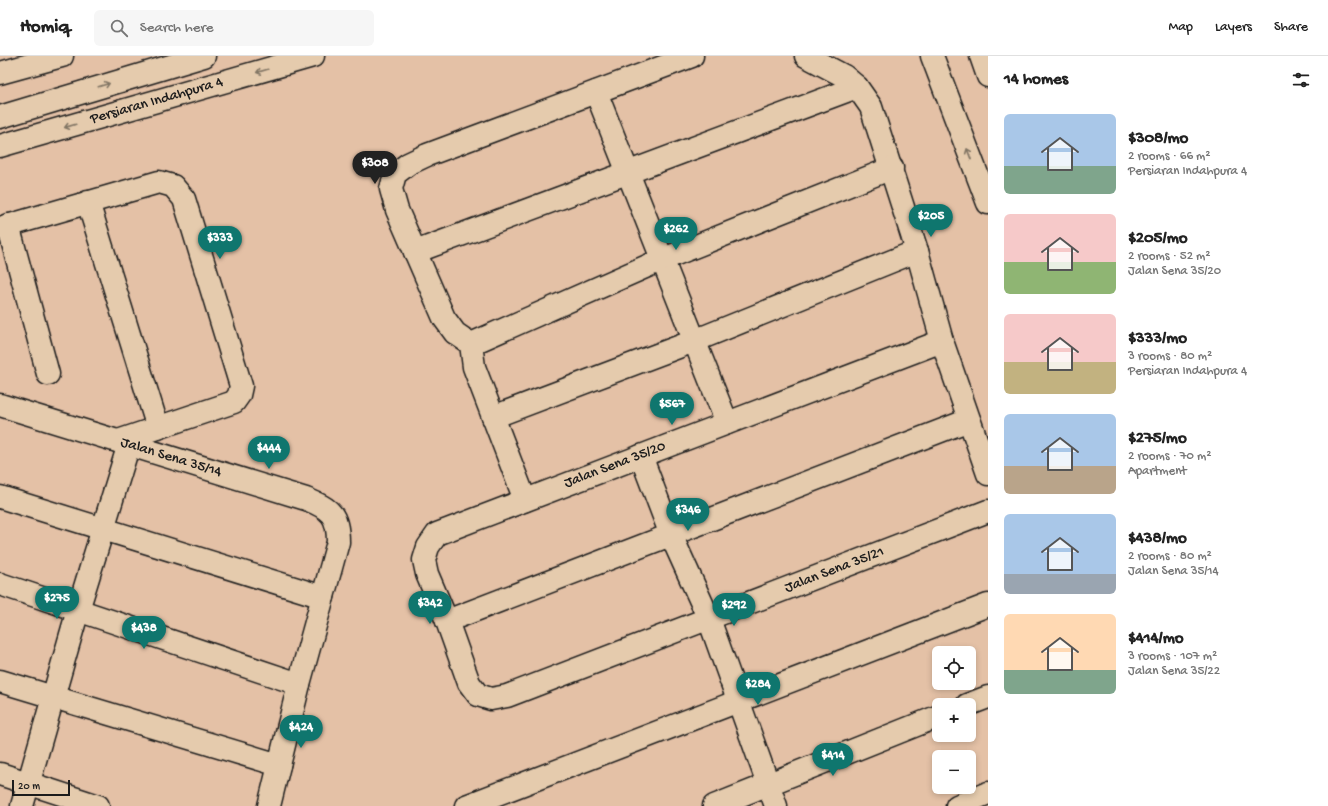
<!DOCTYPE html>
<meta charset="utf-8">
<style>
body{margin:0;font-family:"Gochi Hand",sans-serif;background:#f6f6f6;color:#222;height:100vh;display:flex;flex-direction:column;font-size:15px;white-space:nowrap}
*{box-sizing:border-box;margin:0}
p{font-size:13px;color:#767676}
.icon{flex:none;width:22px;height:22px;fill:none;stroke:currentColor;stroke-width:2;stroke-linecap:round;stroke-linejoin:round}
.map{position:relative;flex:1;overflow:hidden}
.drawer{display:flex;flex-direction:column;background:#fff;width:340px}
.drawer>*{flex:none}
.fabs{position:absolute;left:932px;top:590px;display:grid;gap:8px}
.fabs a{display:grid;place-items:center;width:44px;height:44px;border-radius:6px;background:#fff;box-shadow:0 2px 6px #0003;font-size:20px}
.scale{position:absolute;left:12px;bottom:10px;width:58px;box-sizing:border-box;padding-left:4px;border:2px solid #1c1c1c;border-top:0;font-size:11px;line-height:14px;white-space:nowrap;color:#1c1c1c;-webkit-text-stroke:3px #e5cbad;paint-order:stroke}
.price{position:absolute;translate:-50% -34px;padding:0 9px;border-radius:14px;background:#0f766e;color:#fff;font-size:13px;line-height:26px;filter:drop-shadow(0 1px 2px #0008)}
.price::after{content:'';position:absolute;left:50%;top:24px;width:12px;height:9px;margin-left:-6px;background:inherit;clip-path:polygon(0 0,100% 0,50% 100%)}
.price.on{background:#222;color:#fff}
ul{padding:0;list-style:none}
li{display:flex;align-items:center;gap:12px;height:100px;padding:0 16px}
li span{display:grid;place-items:center;flex:none;width:112px;height:80px;border-radius:6px;color:#555}
li>.icon{margin-inline-start:auto}
span .icon{width:48px;height:48px;fill:#fffc;stroke-width:1}
li b{font-size:17px}
h2{display:flex;justify-content:space-between;align-items:center;height:48px;padding:0 16px;font-size:17px}
header{display:flex;align-items:center;gap:24px;box-sizing:border-box;height:56px;padding:0 20px;background:#fff;border-bottom:1px solid #e0e0e0}
header strong{font-size:19px}
nav{display:flex;gap:22px;margin-inline-start:auto;font-size:14px}
.search{width:280px;height:36px;background:#f6f6f6;display:flex;align-items:center;gap:10px;box-sizing:border-box;padding:0 14px;border-radius:6px;color:#767676;font-size:15px}
main{display:flex;flex:1;min-height:0}
.map>svg:first-child{display:block}
.lines{fill:none;stroke-linecap:round;stroke-linejoin:round}
.minor-casing{stroke:#1c1c1c;stroke-width:25}
.minor{stroke:#e5cbad;stroke-width:22}
.oneway{stroke:#807464}
.labels{text-anchor:middle;dominant-baseline:central;stroke-width:3;stroke-linejoin:round;paint-order:stroke}
.street-label{font-size:15px;fill:#1c1c1c;stroke:#e5cbad}
</style>
<header>
<strong>Homiq</strong>
<div class="search"><svg class="icon" aria-label="search" viewBox="0 0 24 24"><circle cx="10" cy="10" r="6"/><path d="M15 15l6 6"/></svg>Search here</div>
<nav><a>Map</a><a>Layers</a><a>Share</a></nav>
</header>
<main>
<div class="map">
<svg width="988" height="750" viewBox="0 0 988 750">
<rect width="100%" height="100%" fill="#e4c1a6"/>
<filter id="ink" filterUnits="userSpaceOnUse"><feTurbulence type="fractalNoise" baseFrequency=".025" numOctaves="2"/><feDisplacementMap in="SourceGraphic" scale="8" xChannelSelector="R" yChannelSelector="G"/><feConvolveMatrix kernelMatrix="1 2 1 2 8 2 1 2 1" color-interpolation-filters="sRGB"/></filter>
<g filter="url(#ink)">
<g class="lines">
<defs>
<g id="minor">
<polyline points="806,0 844,20 857,31 871,51 917,195 942,285 988,418"/>
<polyline points="932,0 988,147"/>
<polyline points="981,0 988,20"/>
<polyline points="0,17 62,0"/>
<polyline points="596,36 727,367"/>
<polyline points="0,61 204,0"/>
<path id="s1" d="M0 90 313 0"/>
<polyline points="88,146 158,372"/>
<polyline points="8,169 48,318"/>
<polyline points="0,172 159,126 173,130 184,143 241,330 239,339 234,346 118,385"/>
<polyline points="415,196 857,31"/>
<path id="s2" d="M942 285 437 478 428 491 424 504 427 518 447 565 469 627 478 639 491 643 507 640 988 455"/>
<polyline points="471,288 661,204 892,112"/>
<path id="s3" d="M0 349 306 443C331 453 338 459 338 486L299 628 269 750"/>
<polyline points="493,361 694,285 917,195"/>
<polyline points="641,400 671,479 709,563 776,750"/>
<polyline points="0,441 323,541"/>
<polyline points="525,444 474,311 471,288 455,277 444,262 397,154 391,133 395,118 408,108 427,99 692,0"/>
<polyline points="0,528 299,628"/>
<polyline points="447,565 969,364"/>
<polyline points="0,625 279,709"/>
<polyline points="967,649 988,641"/>
<polyline points="0,718 98,750"/>
<polyline points="22,750 78,554 129,388"/>
<polyline points="466,750 988,549"/>
<polyline points="714,750 939,660"/>
<polyline points="957,750 988,737"/>
</g>
</defs>
<use href="#minor" class="minor-casing"/>
<use href="#minor" class="minor"/>
</g>
<defs><path id="oneway-shaft" d="M-6 0H5M1.5-3L5.5 0L1.5 3" fill="none" stroke-width="1.6" stroke-linecap="round" stroke-linejoin="round"/></defs>
<g class="oneway">
<use href="#oneway-shaft" transform="translate(262 15) rotate(164)"/>
<use href="#oneway-shaft" transform="translate(104 29) rotate(-17)"/>
<use href="#oneway-shaft" transform="translate(70 70) rotate(164)"/>
<use href="#oneway-shaft" transform="translate(969 98) rotate(-111)"/>
</g>
</g>
<g class="labels">
<g class="street-label">
<text stroke="none"><textPath href="#s1" startOffset="163">Persiaran Indahpura 4</textPath></text>
<text stroke="none"><textPath href="#s3" startOffset="179">Jalan Sena 35/14</textPath></text>
<text transform="translate(615 409) rotate(-21)">Jalan Sena 35/20</text>
<text stroke="none"><textPath href="#s2" startOffset="1097">Jalan Sena 35/21</textPath></text>
</g>
</g>
</svg>
<div class="fabs">
<a><svg class="icon" aria-label="locate" viewBox="0 0 24 24"><circle cx="12" cy="12" r="6"/><path d="M12 2v4M12 18v4M2 12h4M18 12h4"/></svg></a>
<a>+</a>
<a>−</a>
</div>
<div class="scale">20 m</div>
<b class="price on" style="left:375px;top:129px">$308</b>
<b class="price" style="left:931px;top:182px">$205</b>
<b class="price" style="left:676px;top:195px">$262</b>
<b class="price" style="left:220px;top:204px">$333</b>
<b class="price" style="left:672px;top:370px">$567</b>
<b class="price" style="left:269px;top:414px">$444</b>
<b class="price" style="left:688px;top:476px">$346</b>
<b class="price" style="left:57px;top:564px">$275</b>
<b class="price" style="left:430px;top:569px">$342</b>
<b class="price" style="left:734px;top:571px">$292</b>
<b class="price" style="left:144px;top:594px">$438</b>
<b class="price" style="left:758px;top:650px">$284</b>
<b class="price" style="left:301px;top:693px">$424</b>
<b class="price" style="left:833px;top:721px">$414</b>
</div>
<section class="drawer">
<h2>14 homes<svg class="icon" aria-label="filters" viewBox="0 0 24 24"><path d="M4 7h16M4 17h16"/><circle cx="9" cy="7" r="2"/><circle cx="15" cy="17" r="2"/></svg></h2>
<ul>
<li><span style="background:linear-gradient(#a9c7e8 65%,#7fa58c 0)"><svg class="icon" aria-label="home" viewBox="0 0 24 24"><path d="M3 11l9-7 9 7M6 9v11h12V9"/></svg></span><div><b>$308/mo</b><p>2 rooms · 66 m²</p><p>Persiaran Indahpura 4</p></div></li>
<li><span style="background:linear-gradient(#f6c9c9 60%,#8fb573 0)"><svg class="icon" aria-label="home" viewBox="0 0 24 24"><path d="M3 11l9-7 9 7M6 9v11h12V9"/></svg></span><div><b>$205/mo</b><p>2 rooms · 52 m²</p><p>Jalan Sena 35/20</p></div></li>
<li><span style="background:linear-gradient(#f6c9c9 60%,#c2b280 0)"><svg class="icon" aria-label="home" viewBox="0 0 24 24"><path d="M3 11l9-7 9 7M6 9v11h12V9"/></svg></span><div><b>$333/mo</b><p>3 rooms · 80 m²</p><p>Persiaran Indahpura 4</p></div></li>
<li><span style="background:linear-gradient(#a9c7e8 65%,#b9a48a 0)"><svg class="icon" aria-label="home" viewBox="0 0 24 24"><path d="M3 11l9-7 9 7M6 9v11h12V9"/></svg></span><div><b>$275/mo</b><p>2 rooms · 70 m²</p><p>Apartment</p></div></li>
<li><span style="background:linear-gradient(#a9c7e8 75%,#9aa5b1 0)"><svg class="icon" aria-label="home" viewBox="0 0 24 24"><path d="M3 11l9-7 9 7M6 9v11h12V9"/></svg></span><div><b>$438/mo</b><p>2 rooms · 80 m²</p><p>Jalan Sena 35/14</p></div></li>
<li><span style="background:linear-gradient(#ffd9b3 70%,#7fa58c 0)"><svg class="icon" aria-label="home" viewBox="0 0 24 24"><path d="M3 11l9-7 9 7M6 9v11h12V9"/></svg></span><div><b>$414/mo</b><p>3 rooms · 107 m²</p><p>Jalan Sena 35/22</p></div></li>
</ul>
</section>
</main>
